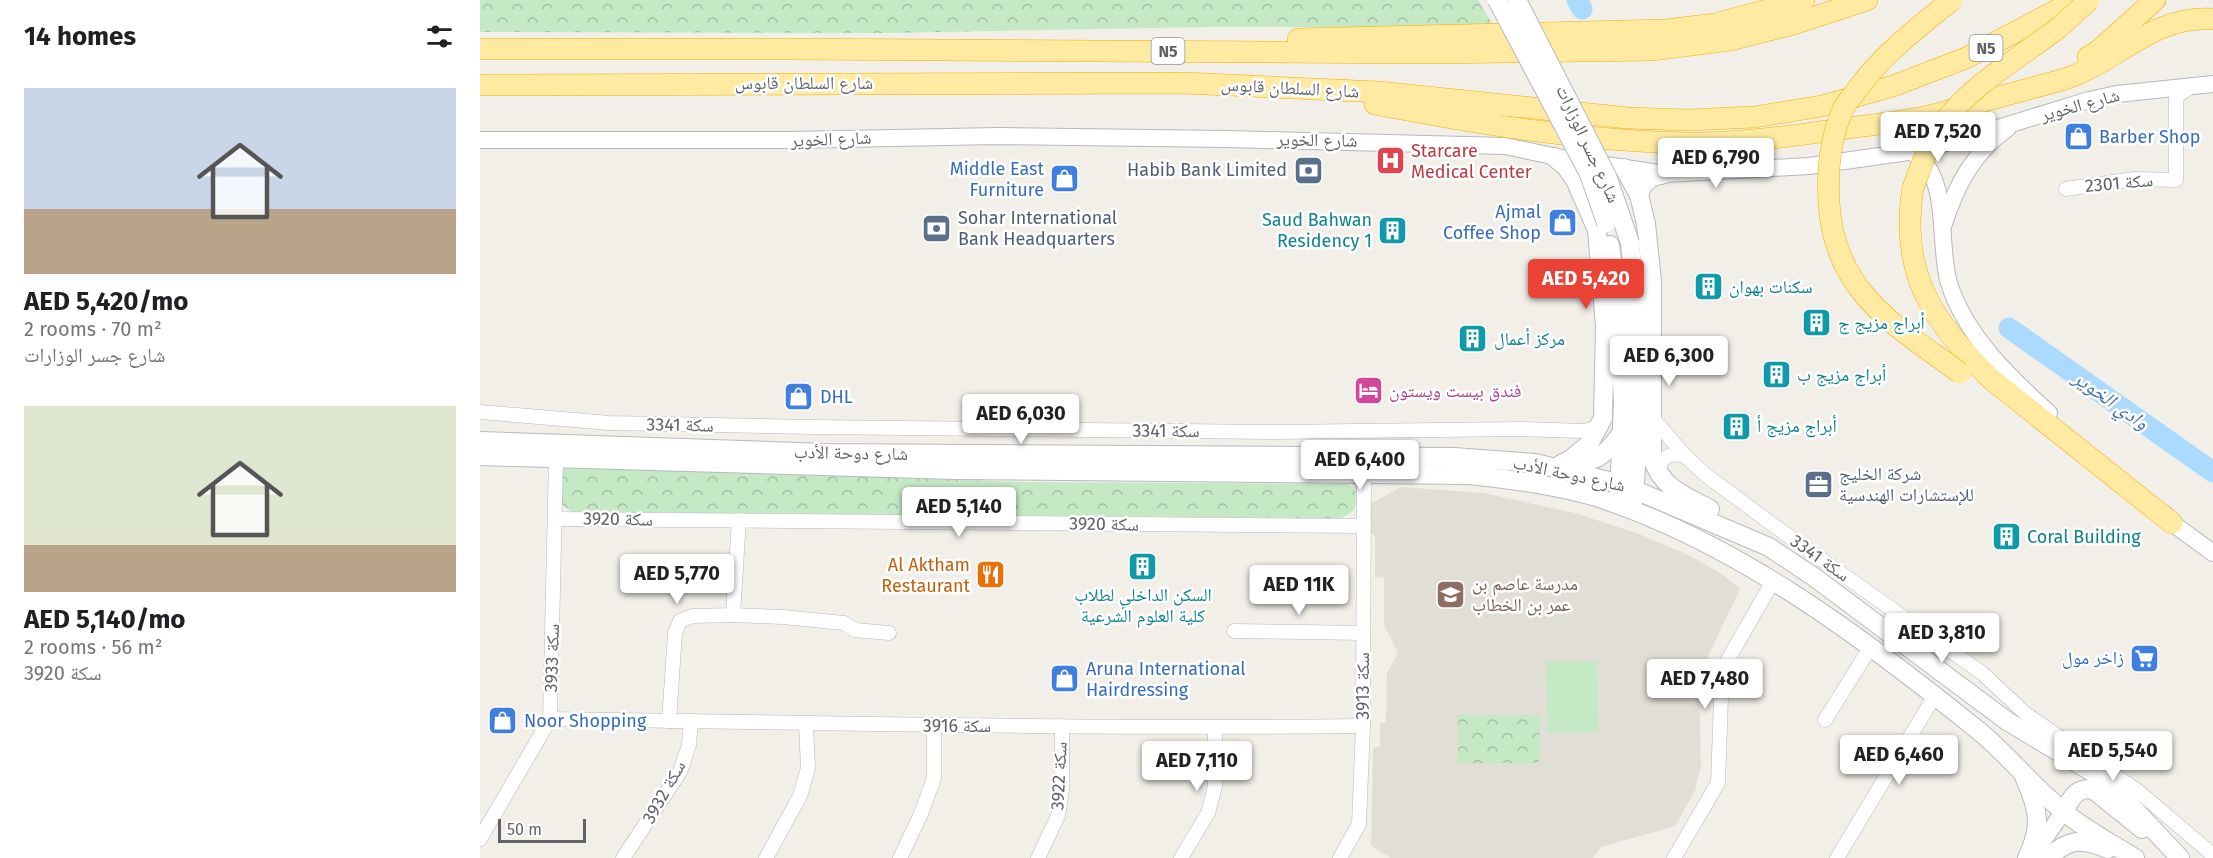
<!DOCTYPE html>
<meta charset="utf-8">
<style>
body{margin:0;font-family:"Fira Sans","Noto Naskh Arabic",sans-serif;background:#f2f2f2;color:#202124;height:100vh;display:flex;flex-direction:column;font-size:22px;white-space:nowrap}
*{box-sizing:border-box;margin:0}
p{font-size:20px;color:#757577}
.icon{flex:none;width:33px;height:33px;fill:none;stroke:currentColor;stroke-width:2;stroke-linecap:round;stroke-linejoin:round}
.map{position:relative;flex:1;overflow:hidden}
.panel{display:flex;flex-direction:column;background:#fff;width:480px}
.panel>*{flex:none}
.scale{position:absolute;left:18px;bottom:15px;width:88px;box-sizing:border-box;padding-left:6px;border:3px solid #5f6368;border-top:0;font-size:16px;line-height:21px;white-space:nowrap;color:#5f6368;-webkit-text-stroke:4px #fff;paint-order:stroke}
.price{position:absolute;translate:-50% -51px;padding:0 14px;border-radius:6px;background:#fff;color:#222;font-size:20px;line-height:39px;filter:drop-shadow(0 2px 3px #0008)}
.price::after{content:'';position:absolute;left:50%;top:36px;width:18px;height:14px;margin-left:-9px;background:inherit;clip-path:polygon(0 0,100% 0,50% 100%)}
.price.current{background:#ea4335;color:#fff}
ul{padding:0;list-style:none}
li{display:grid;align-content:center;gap:12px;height:318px;padding:0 24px}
li span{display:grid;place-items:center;height:186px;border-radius:0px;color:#555}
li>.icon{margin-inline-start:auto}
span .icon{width:108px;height:108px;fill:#fffc;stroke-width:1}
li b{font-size:26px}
h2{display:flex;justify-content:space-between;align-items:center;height:72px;padding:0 24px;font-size:26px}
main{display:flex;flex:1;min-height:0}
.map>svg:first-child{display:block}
.education{fill:#e1ded6}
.grass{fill:#c5e8c5}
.park{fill:url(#park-crowns)}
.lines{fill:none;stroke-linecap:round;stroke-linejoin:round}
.river{stroke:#aadaff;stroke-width:21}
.minor-casing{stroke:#b5b8bc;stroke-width:15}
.tertiary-casing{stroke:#b5b8bc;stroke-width:18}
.secondary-casing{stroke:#b6babf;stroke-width:20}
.trunk-casing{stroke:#f9ab00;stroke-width:22}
.minor{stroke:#fff;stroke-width:14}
.tertiary{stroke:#fff;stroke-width:16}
.secondary{stroke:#fff;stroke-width:18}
.trunk{stroke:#feeaa1;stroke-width:21}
.secondary-bridge-casing{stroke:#b6babf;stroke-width:20;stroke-linecap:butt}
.trunk-bridge-casing{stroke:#f9ab00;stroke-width:22;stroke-linecap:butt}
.secondary-bridge{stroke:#fff;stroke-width:18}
.trunk-bridge{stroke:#feeaa1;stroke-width:21}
.labels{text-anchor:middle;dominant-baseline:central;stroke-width:5;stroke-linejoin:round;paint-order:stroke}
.shield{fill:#fff;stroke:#8f9295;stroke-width:1.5}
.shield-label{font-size:16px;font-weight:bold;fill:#5f6368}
.street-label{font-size:18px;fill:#5f6368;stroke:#fff}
.shop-label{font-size:18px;fill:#366cbe;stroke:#fff;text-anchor:start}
.health-label{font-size:18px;fill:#be3a42;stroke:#fff;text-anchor:start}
.service-label{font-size:18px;fill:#4e5e75;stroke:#fff;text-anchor:start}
.culture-label{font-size:18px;fill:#0d838f;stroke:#fff;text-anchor:start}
.hotel-label{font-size:18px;fill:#b23c85;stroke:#fff;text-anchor:start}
.food-label{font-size:18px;fill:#c56008;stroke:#fff;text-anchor:end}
.education-label{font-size:18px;fill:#785e54;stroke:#fff;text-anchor:start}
.water-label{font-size:20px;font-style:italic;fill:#4174aa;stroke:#fff}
</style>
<main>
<section class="panel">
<h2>14 homes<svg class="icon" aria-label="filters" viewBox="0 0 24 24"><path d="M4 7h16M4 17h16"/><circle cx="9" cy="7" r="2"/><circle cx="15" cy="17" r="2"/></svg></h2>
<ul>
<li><span style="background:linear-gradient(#c9d6e8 65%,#b9a48a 0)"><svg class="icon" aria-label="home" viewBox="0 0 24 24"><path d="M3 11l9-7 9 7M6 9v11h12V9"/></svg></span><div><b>AED 5,420/mo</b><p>2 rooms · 70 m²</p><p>شارع جسر الوزارات</p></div></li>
<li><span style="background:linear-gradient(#dfe7d0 75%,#b9a48a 0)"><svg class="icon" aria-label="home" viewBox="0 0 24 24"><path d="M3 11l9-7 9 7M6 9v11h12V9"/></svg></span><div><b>AED 5,140/mo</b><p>2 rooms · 56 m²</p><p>سكة 3920</p></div></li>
</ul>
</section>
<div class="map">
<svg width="1733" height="858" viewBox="0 0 1733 858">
<defs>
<pattern id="park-crowns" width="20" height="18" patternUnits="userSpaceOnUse" patternTransform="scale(1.5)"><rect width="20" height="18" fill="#c5e8c5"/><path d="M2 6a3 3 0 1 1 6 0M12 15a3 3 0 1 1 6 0" fill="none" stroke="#a3c0a4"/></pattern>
</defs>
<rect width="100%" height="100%" fill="#f1efe8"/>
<polygon class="education" points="921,487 1003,493 1095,513 1159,534 1210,556 1242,574 1260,589 1224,665 1219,683 1221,765 1215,791 1195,826 1121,847 1113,858 911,858 891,846 893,752 893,748 900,746 900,723 906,722 907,673 918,653 904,625 904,577 895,578 895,536 890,532 890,504"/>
<polygon class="grass" points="1117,661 1118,732 1067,733 1066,662"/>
<g class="park">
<polygon points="0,0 998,0 1014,27 727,27 405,33 0,32"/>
<path d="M87 465 539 482 868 484 876 492C876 509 876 511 861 518L92 512 81 504 82 470Z"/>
<polygon points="978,715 1060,715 1059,763 978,763"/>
</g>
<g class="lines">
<g class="river">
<polyline points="1097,0 1102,9"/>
<polyline points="1529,328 1733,472"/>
</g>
<defs>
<g id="minor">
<polyline points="1586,189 1654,179 1696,180 1696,97 1712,86"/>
<polyline points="0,412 129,423 332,427 794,432 1040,429 1104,431 1119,427"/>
<polyline points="1171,416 1205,456 1227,476 1300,530 1502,673 1546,714 1659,792 1733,855"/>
<path d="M1177 473C1181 458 1189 451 1205 456"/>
<polyline points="75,519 884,526"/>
<polyline points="253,615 303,617 364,623 375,630 409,633"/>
<polyline points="754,631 883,633"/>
<path d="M70 719C341 723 612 729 883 726"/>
<polyline points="1345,720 1390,648"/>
<polyline points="189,721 195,633 200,621 212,616 253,615 259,520"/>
<polyline points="0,839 70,719 76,459"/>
<polyline points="143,858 200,772 209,745 211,721"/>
<polyline points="286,858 320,796 328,768 326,724"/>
<polyline points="420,858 441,814 454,778 454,726"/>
<polyline points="558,858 578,816 582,790 582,726"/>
<polyline points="701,858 728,813 735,786 735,727"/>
<polyline points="860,858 879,824 883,726 884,473"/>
<polyline points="1194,858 1238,783 1242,670 1293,581"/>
<polyline points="1357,858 1454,697"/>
</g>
<g id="tertiary">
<polyline points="0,140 309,140 518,136 747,139 1025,146 1087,159"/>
<path d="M1437 157C1470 177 1458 249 1469 283 1485 335 1530 378 1569 413"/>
<polyline points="1112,163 1185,174 1329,166 1428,152 1479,140 1609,100 1637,94 1733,84"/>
<path d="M1464 224C1476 185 1494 152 1528 128"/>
<polyline points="1686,515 1692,523 1733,553"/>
<polyline points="1551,858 1583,812"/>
</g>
<g id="secondary">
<polyline points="1074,157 1086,167 1095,180 1117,230 1125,326 1123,418 1109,444 1091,459 1081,464"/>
<polyline points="1144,168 1159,195"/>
<path d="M1185 174 1172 177 1163 185 1159 195 1166 224 1172 281V458C1182 488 1203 495 1230 509"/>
<polyline points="1150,243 1154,293 1158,435 1154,499"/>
<polyline points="1130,245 1138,302 1143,403 1139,496"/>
<polyline points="0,441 345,453 974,457 1055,463 1141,484 1289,547 1334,577 1527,721 1612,772 1637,791 1700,858"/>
<path d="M0 456 476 470 991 475C1033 480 1076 485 1116 497 1255 542 1381 636 1494 727 1526 752 1551 785 1583 811 1604 829 1631 843 1655 858"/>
<path d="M1084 464C1117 463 1125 456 1144 430"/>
<path d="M1545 779C1559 810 1562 827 1547 858"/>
<path d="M1583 812C1591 799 1598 784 1615 791L1662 829"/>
<path d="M1568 858C1589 838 1602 838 1628 849"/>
</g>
<g id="trunk">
<polyline points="818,39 1186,30 1235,24 1324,0"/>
<polyline points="0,49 314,49 952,53 1171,50 1250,40 1310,25 1387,0"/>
<polyline points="1608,57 1618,51 1675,0"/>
<polyline points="0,85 704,83 899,92 1148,118 1208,120 1274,117 1342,106 1413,86 1486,58 1596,0"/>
<path d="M895 104C999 124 1108 142 1214 143 1266 143 1317 135 1368 128 1396 124 1426 122 1453 115 1484 107 1514 98 1545 90 1561 85 1578 82 1593 76 1644 56 1673 16 1733 19"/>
<path d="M1433 188C1419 272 1453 323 1511 379L1692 523"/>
</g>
</defs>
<use href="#minor" class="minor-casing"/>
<use href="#tertiary" class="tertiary-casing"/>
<use href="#secondary" class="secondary-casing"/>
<use href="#trunk" class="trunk-casing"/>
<use href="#minor" class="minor"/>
<use href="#tertiary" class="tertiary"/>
<use href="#secondary" class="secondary"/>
<use href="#trunk" class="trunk"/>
<defs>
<g id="secondary-bridge">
<polyline points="1017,0 1109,174 1126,223"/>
<polyline points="1037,0 1127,176 1150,243"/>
</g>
<g id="trunk-bridge">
<path d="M1472 0C1438 27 1402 55 1376 91 1372 97 1366 103 1363 109 1350 139 1347 172 1349 203 1351 236 1361 266 1382 292 1408 325 1447 348 1480 373"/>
<path d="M1433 188C1442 164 1450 138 1467 118 1498 80 1541 57 1578 28 1589 19 1599 9 1609 0"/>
</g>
</defs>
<use href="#secondary-bridge" class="secondary-bridge-casing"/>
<use href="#trunk-bridge" class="trunk-bridge-casing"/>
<use href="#secondary-bridge" class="secondary-bridge"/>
<use href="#trunk-bridge" class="trunk-bridge"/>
</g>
<defs>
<symbol id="shop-square" viewBox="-11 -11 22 22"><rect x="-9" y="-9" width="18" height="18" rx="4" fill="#3f7fe0" stroke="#fff"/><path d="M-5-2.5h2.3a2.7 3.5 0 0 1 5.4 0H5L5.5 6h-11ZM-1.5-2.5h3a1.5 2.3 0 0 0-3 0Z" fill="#fff"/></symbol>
<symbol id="hospital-square" viewBox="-11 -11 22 22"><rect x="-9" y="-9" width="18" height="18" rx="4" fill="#e0444e" stroke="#fff"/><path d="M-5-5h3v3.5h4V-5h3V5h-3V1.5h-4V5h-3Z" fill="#fff"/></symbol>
<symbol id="bank-square" viewBox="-11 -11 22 22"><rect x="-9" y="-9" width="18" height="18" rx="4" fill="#5c6f8a" stroke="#fff"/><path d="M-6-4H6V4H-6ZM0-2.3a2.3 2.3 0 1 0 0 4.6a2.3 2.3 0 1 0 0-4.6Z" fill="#fff"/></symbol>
<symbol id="building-square" viewBox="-11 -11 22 22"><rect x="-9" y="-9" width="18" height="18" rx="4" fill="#0f9aa8" stroke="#fff"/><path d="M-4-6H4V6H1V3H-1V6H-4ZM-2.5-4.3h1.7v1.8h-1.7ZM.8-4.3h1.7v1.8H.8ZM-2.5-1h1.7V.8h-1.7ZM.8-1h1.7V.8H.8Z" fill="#fff"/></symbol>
<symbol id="hotel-square" viewBox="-11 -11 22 22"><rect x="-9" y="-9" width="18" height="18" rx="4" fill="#d1479c" stroke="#fff"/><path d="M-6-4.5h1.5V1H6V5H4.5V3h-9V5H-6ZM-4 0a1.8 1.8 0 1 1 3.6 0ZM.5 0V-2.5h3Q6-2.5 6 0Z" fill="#fff"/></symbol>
<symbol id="office-square" viewBox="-11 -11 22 22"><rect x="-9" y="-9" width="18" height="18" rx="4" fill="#5c6f8a" stroke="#fff"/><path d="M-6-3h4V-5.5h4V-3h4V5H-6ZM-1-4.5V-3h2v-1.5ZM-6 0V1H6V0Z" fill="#fff"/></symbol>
<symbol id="restaurant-square" viewBox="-11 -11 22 22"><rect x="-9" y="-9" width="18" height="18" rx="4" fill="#e8710a" stroke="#fff"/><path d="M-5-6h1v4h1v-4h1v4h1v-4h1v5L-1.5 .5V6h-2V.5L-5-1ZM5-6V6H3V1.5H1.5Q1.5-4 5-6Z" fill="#fff"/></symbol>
<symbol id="school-square" viewBox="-11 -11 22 22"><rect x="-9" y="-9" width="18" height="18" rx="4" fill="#8d6e63" stroke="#fff"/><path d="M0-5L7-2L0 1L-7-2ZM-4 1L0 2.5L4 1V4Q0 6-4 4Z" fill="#fff"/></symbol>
<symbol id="supermarket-square" viewBox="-11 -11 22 22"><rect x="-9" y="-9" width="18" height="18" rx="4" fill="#3f7fe0" stroke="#fff"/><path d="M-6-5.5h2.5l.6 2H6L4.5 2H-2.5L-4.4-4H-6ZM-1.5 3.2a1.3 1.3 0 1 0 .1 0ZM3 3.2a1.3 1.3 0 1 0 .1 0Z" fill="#fff"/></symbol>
</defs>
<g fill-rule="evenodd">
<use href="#shop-square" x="1582" y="120" width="33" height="33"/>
<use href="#hospital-square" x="894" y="144" width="33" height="33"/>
<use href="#bank-square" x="812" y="154" width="33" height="33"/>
<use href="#shop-square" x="568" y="162" width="33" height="33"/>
<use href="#shop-square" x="1066" y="206" width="33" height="33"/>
<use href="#bank-square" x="440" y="212" width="33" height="33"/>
<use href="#building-square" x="896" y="214" width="33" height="33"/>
<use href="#building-square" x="1212" y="270" width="33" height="33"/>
<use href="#building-square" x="1320" y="306" width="33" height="33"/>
<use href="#building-square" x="976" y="322" width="33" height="33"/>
<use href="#building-square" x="1280" y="358" width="33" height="33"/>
<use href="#hotel-square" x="872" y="374" width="33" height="33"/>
<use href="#shop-square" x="302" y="380" width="33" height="33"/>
<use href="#building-square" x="1240" y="410" width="33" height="33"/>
<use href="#office-square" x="1322" y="468" width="33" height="33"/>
<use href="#building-square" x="1510" y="520" width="33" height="33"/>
<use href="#building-square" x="646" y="550" width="33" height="33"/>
<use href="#restaurant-square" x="494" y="558" width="33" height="33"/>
<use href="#school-square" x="954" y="578" width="33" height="33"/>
<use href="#supermarket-square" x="1648" y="642" width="33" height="33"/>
<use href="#shop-square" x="568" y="662" width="33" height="33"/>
<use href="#shop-square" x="6" y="704" width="33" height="33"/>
</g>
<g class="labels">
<g class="shield">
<rect x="1489.5" y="35" width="33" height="26" rx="4.5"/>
<rect x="671.5" y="38" width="33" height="26" rx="4.5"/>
</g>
<g class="shield-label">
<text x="1506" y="48">N5</text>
<text x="688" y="51">N5</text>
</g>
<g class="street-label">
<text x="324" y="83">شارع السلطان قابوس</text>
<text transform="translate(810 88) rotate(3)">شارع السلطان قابوس</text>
<text transform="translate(1600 105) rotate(-15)">شارع الخوير</text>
<text transform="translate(351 139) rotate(-2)">شارع الخوير</text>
<text transform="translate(837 140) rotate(1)">شارع الخوير</text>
<text transform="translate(1108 144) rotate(65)">شارع جسر الوزارات</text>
<text transform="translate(1639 183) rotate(-5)">سكة 2301</text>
<text transform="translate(200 425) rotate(1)">سكة 3341</text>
<text x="686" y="431">سكة 3341</text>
<text transform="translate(371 453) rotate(1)">شارع دوحة الأدب</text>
<text transform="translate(1089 474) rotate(12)">شارع دوحة الأدب</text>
<text transform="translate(138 519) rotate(1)">سكة 3920</text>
<text transform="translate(624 524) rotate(1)">سكة 3920</text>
<text transform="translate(1340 558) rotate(35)">سكة 3341</text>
<text transform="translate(72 658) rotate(-88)">سكة 3933</text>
<text transform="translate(883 686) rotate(-90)">سكة 3913</text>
<text x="477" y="726">سكة 3916</text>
<text transform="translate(579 776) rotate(-87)">سكة 3922</text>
<text transform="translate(184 792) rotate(-61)">سكة 3932</text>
</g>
<g class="shop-label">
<text x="1619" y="137">Barber Shop</text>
<text x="564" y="169" text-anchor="end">Middle East<tspan x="564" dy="21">Furniture</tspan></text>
<text x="1061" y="212" text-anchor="end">Ajmal<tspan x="1061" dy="21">Coffee Shop</tspan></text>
<text x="340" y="397">DHL</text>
<text x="1644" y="658" text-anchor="end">زاخر مول</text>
<text x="606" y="669">Aruna International<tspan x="606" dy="21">Hairdressing</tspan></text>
<text x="44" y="721">Noor Shopping</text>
</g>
<g class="health-label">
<text x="931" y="151">Starcare<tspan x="931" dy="21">Medical Center</tspan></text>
</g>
<g class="service-label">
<text x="807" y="170" text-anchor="end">Habib Bank Limited</text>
<text x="478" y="218">Sohar International<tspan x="478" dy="21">Bank Headquarters</tspan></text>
<text x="1359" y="474">شركة الخليج<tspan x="1359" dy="21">للإستشارات الهندسية</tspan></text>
</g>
<g class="culture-label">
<text x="892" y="220" text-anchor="end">Saud Bahwan<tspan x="892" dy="21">Residency 1</tspan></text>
<text x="1249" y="287">سكنات بهوان</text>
<text x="1358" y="323">أبراج مزيج ج</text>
<text x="1014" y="339">مركز أعمال</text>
<text x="1317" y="375">أبراج مزيج ب</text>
<text x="1277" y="426">أبراج مزيج أ</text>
<text x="1547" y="537">Coral Building</text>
<text x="663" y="595" text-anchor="middle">السكن الداخلي لطلاب<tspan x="663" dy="21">كلية العلوم الشرعية</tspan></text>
</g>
<g class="hotel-label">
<text x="909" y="391">فندق بيست ويستون</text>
</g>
<g class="food-label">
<text x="490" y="565">Al Aktham<tspan x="490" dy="21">Restaurant</tspan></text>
</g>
<g class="education-label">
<text x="992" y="584">مدرسة عاصم بن<tspan x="992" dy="21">عمر بن الخطاب</tspan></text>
</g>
<g class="water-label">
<text transform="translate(1631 400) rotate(35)">وادي الخوير</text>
</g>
</g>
</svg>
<div class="scale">50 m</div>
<b class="price" style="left:1458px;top:163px">AED 7,520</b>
<b class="price" style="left:1236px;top:189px">AED 6,790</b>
<b class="price current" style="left:1106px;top:310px">AED 5,420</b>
<b class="price" style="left:1189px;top:387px">AED 6,300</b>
<b class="price" style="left:541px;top:445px">AED 6,030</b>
<b class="price" style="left:880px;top:491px">AED 6,400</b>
<b class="price" style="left:479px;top:538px">AED 5,140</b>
<b class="price" style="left:197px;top:605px">AED 5,770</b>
<b class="price" style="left:819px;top:616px">AED 11K</b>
<b class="price" style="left:1462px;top:664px">AED 3,810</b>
<b class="price" style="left:1225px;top:710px">AED 7,480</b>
<b class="price" style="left:1633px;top:782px">AED 5,540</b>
<b class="price" style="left:1419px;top:786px">AED 6,460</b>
<b class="price" style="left:717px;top:792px">AED 7,110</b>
</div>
</main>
